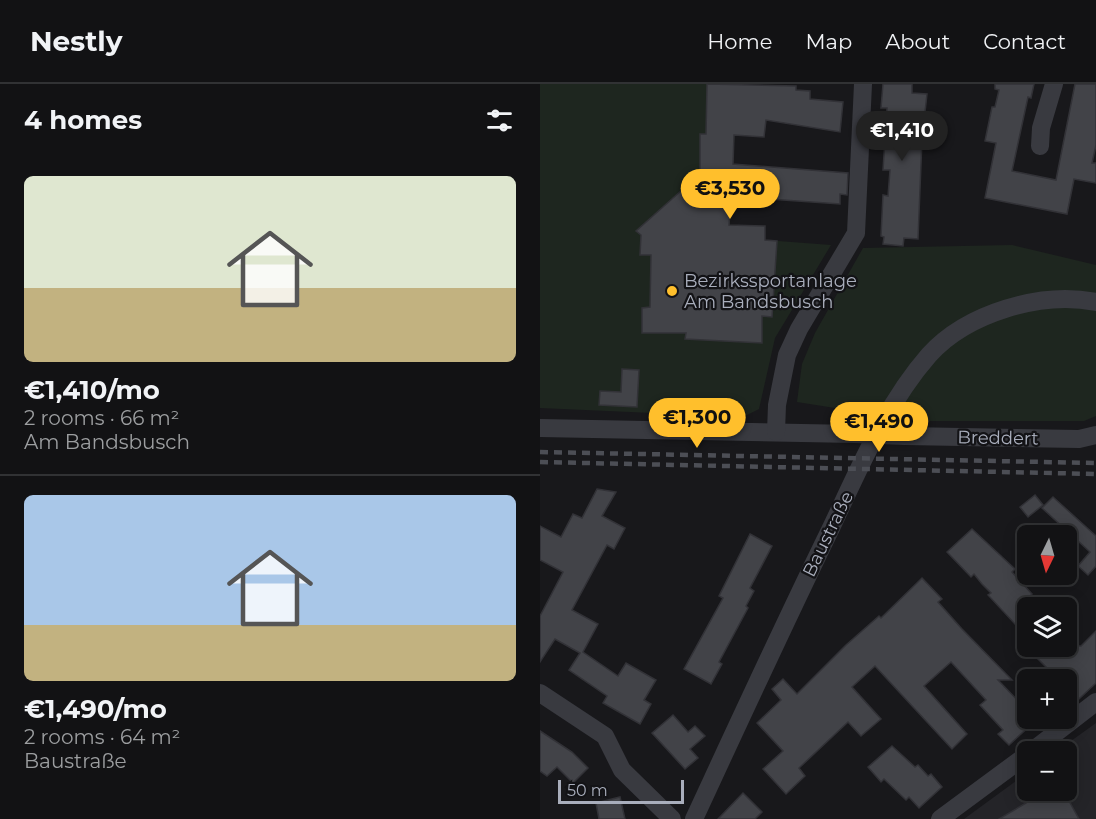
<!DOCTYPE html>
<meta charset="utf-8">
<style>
body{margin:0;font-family:Montserrat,sans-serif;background:#1b1b1d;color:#f1f3f6;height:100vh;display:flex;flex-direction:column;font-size:22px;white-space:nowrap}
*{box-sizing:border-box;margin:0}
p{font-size:20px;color:#9c9ea0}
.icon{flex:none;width:33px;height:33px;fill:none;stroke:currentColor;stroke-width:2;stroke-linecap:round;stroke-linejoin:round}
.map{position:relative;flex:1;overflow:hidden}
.details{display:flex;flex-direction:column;background:#121214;width:540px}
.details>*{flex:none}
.needle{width:39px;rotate:185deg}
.buttons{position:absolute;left:477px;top:441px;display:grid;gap:12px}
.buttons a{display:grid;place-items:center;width:60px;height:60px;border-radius:9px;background:#121214;box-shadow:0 3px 15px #0003,0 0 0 2px #313234;font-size:30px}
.scale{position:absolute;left:18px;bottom:15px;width:126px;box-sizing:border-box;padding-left:6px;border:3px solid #a9aebc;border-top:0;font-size:16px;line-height:21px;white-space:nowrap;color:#a9aebc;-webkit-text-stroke:4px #131316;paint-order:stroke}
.price{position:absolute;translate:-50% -51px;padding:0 14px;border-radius:21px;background:#ffbf2c;color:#111;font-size:20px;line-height:39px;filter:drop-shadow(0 2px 3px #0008)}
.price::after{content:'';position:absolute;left:50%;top:36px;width:18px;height:14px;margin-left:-9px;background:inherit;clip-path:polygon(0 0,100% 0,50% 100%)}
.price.selected{background:#222;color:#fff}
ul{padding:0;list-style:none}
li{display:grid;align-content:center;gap:12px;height:318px;padding:0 24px}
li+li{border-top:2px solid #313234}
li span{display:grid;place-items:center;height:186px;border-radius:9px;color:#555}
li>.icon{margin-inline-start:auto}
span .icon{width:108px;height:108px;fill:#fffc;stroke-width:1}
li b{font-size:26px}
h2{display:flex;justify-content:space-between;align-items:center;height:72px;padding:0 24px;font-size:26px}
header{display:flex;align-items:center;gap:36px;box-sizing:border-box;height:84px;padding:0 30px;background:#121214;border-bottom:2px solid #313234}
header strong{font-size:28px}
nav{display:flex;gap:33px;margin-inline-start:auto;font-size:21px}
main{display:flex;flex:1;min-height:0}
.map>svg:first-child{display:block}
.built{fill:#242428}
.green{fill:#1e261f}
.building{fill:#424348;stroke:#323237;stroke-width:1.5}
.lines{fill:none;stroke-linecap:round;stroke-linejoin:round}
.minor{stroke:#393a40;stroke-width:18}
.rail{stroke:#4c4e55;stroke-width:4.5;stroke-dasharray:8 6;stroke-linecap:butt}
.minor-bridge{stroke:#393a40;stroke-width:18}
.poi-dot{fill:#ffbf2c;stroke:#131316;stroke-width:2}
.labels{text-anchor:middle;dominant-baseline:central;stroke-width:4.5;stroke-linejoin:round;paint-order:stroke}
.poi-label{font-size:18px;fill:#a9aebc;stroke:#131316;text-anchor:start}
.street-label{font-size:18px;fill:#a9aebc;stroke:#131316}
</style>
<header>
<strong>Nestly</strong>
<nav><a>Home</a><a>Map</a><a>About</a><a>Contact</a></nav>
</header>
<main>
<section class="details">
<h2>4 homes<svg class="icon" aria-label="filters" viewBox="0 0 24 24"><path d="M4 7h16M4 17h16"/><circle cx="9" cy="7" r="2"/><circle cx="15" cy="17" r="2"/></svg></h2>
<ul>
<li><span style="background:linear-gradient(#dfe7d0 60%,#c2b280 0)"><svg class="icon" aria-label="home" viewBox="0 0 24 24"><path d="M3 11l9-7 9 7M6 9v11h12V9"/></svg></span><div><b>€1,410/mo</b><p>2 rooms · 66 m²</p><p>Am Bandsbusch</p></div></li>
<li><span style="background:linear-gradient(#a9c7e8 70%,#c2b280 0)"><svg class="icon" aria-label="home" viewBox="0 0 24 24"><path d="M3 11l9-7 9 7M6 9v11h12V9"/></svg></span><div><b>€1,490/mo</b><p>2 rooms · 64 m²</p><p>Baustraße</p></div></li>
</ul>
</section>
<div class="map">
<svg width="556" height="735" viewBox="0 0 556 735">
<rect width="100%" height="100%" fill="#18181b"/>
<polygon class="built" points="556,639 556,735 424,735 487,689 488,706 526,706 526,668 517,667"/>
<g class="green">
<polygon points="0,0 197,0 190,141 225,142 225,156 291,161 235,254 219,325 203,333 0,324"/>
<polygon points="472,161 556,181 556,332 544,337 377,337 257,318 262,280 275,249 323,164"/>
</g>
<g class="building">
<polygon points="167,0 256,2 256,6 270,7 270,15 303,18 300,48 226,36 224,53 194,51 193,80 308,89 307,111 300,110 300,120 229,115 229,104 192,102 189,141 225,142 225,156 237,157 232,233 222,232 222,259 145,255 146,249 102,249 102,224 110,223 111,171 100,171 101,151 96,147 160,90 160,50 166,50"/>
<polygon points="343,0 372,0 372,9 387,10 382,55 378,155 364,154 363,162 343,160 344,153 341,152 343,111 348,112 350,86 343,86 347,24 341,24"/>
<polygon points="455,0 494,0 491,14 488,13 472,87 516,96 535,0 556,0 556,61 552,79 556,79 556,99 534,95 527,130 445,114 456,59 445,57 452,23 455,23 459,6 455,5"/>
<polygon points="82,285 99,286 97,323 59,321 60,307 81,308"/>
<polygon points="57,405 76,408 62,432 85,444 74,465 67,461 32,526 58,540 43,568 78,592 86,579 116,596 104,616 111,620 100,640 63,619 67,612 29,586 40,569 15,555 0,578 0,532 23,488 0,476 0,442 21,453 33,430 42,434"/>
<polygon points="495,411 503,421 488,433 480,423"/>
<polygon points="513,413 556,452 556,482 548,491 538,482 550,468 502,424"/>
<polygon points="432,445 475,485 472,488 492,510 488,514 488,554 448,511 451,509 442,500 434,490 431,493 407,468"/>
<polygon points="210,450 232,462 210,504 214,507 206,522 208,524 179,578 182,580 171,600 144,585 183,514 179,512"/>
<polygon points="382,494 402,515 398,518 422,545 472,596 458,596 485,624 480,628 492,640 469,661 458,650 463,646 440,621 446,616 411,578 384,602 427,650 412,665 335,582 312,603 341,635 321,652 308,638 259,684 265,692 246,710 223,685 243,667 217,639 241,616 232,605 243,595 257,610 306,561 339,532 341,534"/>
<polygon points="556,547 556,599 526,627 526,596 512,596 504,587 507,584 495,572 505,562 541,562"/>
<polygon points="133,631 148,648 155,642 165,652 150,665 158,674 145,685 112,649"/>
<polygon points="0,647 32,668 48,684 33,699 17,683 7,692 0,687"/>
<polygon points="352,662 375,683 378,681 388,692 391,690 402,703 379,724 369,713 366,716 344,695 341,698 328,683"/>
<polygon points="508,706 523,706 539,735 459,735"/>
<polygon points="203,709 222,728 215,735 178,735"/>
<polygon points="80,713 85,735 59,735 56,719"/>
</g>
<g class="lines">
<g class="minor">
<polyline points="500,62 501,44 514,0"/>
<polyline points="0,344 315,350"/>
<polyline points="236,348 237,321 247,271 259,245 316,149 323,0"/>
<polyline points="365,352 539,355 556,351"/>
<polyline points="0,609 65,652 82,686 132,735"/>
<polyline points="491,668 556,618"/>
<path d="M154 735C199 638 244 540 291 444 319 385 346 320 389 271 427 229 501 207 556 218"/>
<polyline points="400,735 488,670"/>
</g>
<g class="rail">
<polyline points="0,368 556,379"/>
<polyline points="0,378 556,390"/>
</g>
<polyline class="minor-bridge" points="315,350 365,352"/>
</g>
<circle class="poi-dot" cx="132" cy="207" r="6"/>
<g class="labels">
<g class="poi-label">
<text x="144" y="197">Bezirkssportanlage<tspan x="144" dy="21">Am Bandsbusch</tspan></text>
</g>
<g class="street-label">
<text transform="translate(458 354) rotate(1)">Breddert</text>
<text transform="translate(288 450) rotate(-64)">Baustraße</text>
</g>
</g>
</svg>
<div class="buttons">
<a><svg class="needle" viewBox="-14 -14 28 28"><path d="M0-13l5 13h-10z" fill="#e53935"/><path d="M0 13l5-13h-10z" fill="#9c9ea0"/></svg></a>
<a><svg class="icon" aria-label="layers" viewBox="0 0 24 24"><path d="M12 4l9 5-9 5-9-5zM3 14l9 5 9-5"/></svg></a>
<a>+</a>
<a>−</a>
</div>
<div class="scale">50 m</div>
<b class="price selected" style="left:362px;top:78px">€1,410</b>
<b class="price" style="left:190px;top:136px">€3,530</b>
<b class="price" style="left:157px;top:365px">€1,300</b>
<b class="price" style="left:339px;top:369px">€1,490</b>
</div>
</main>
